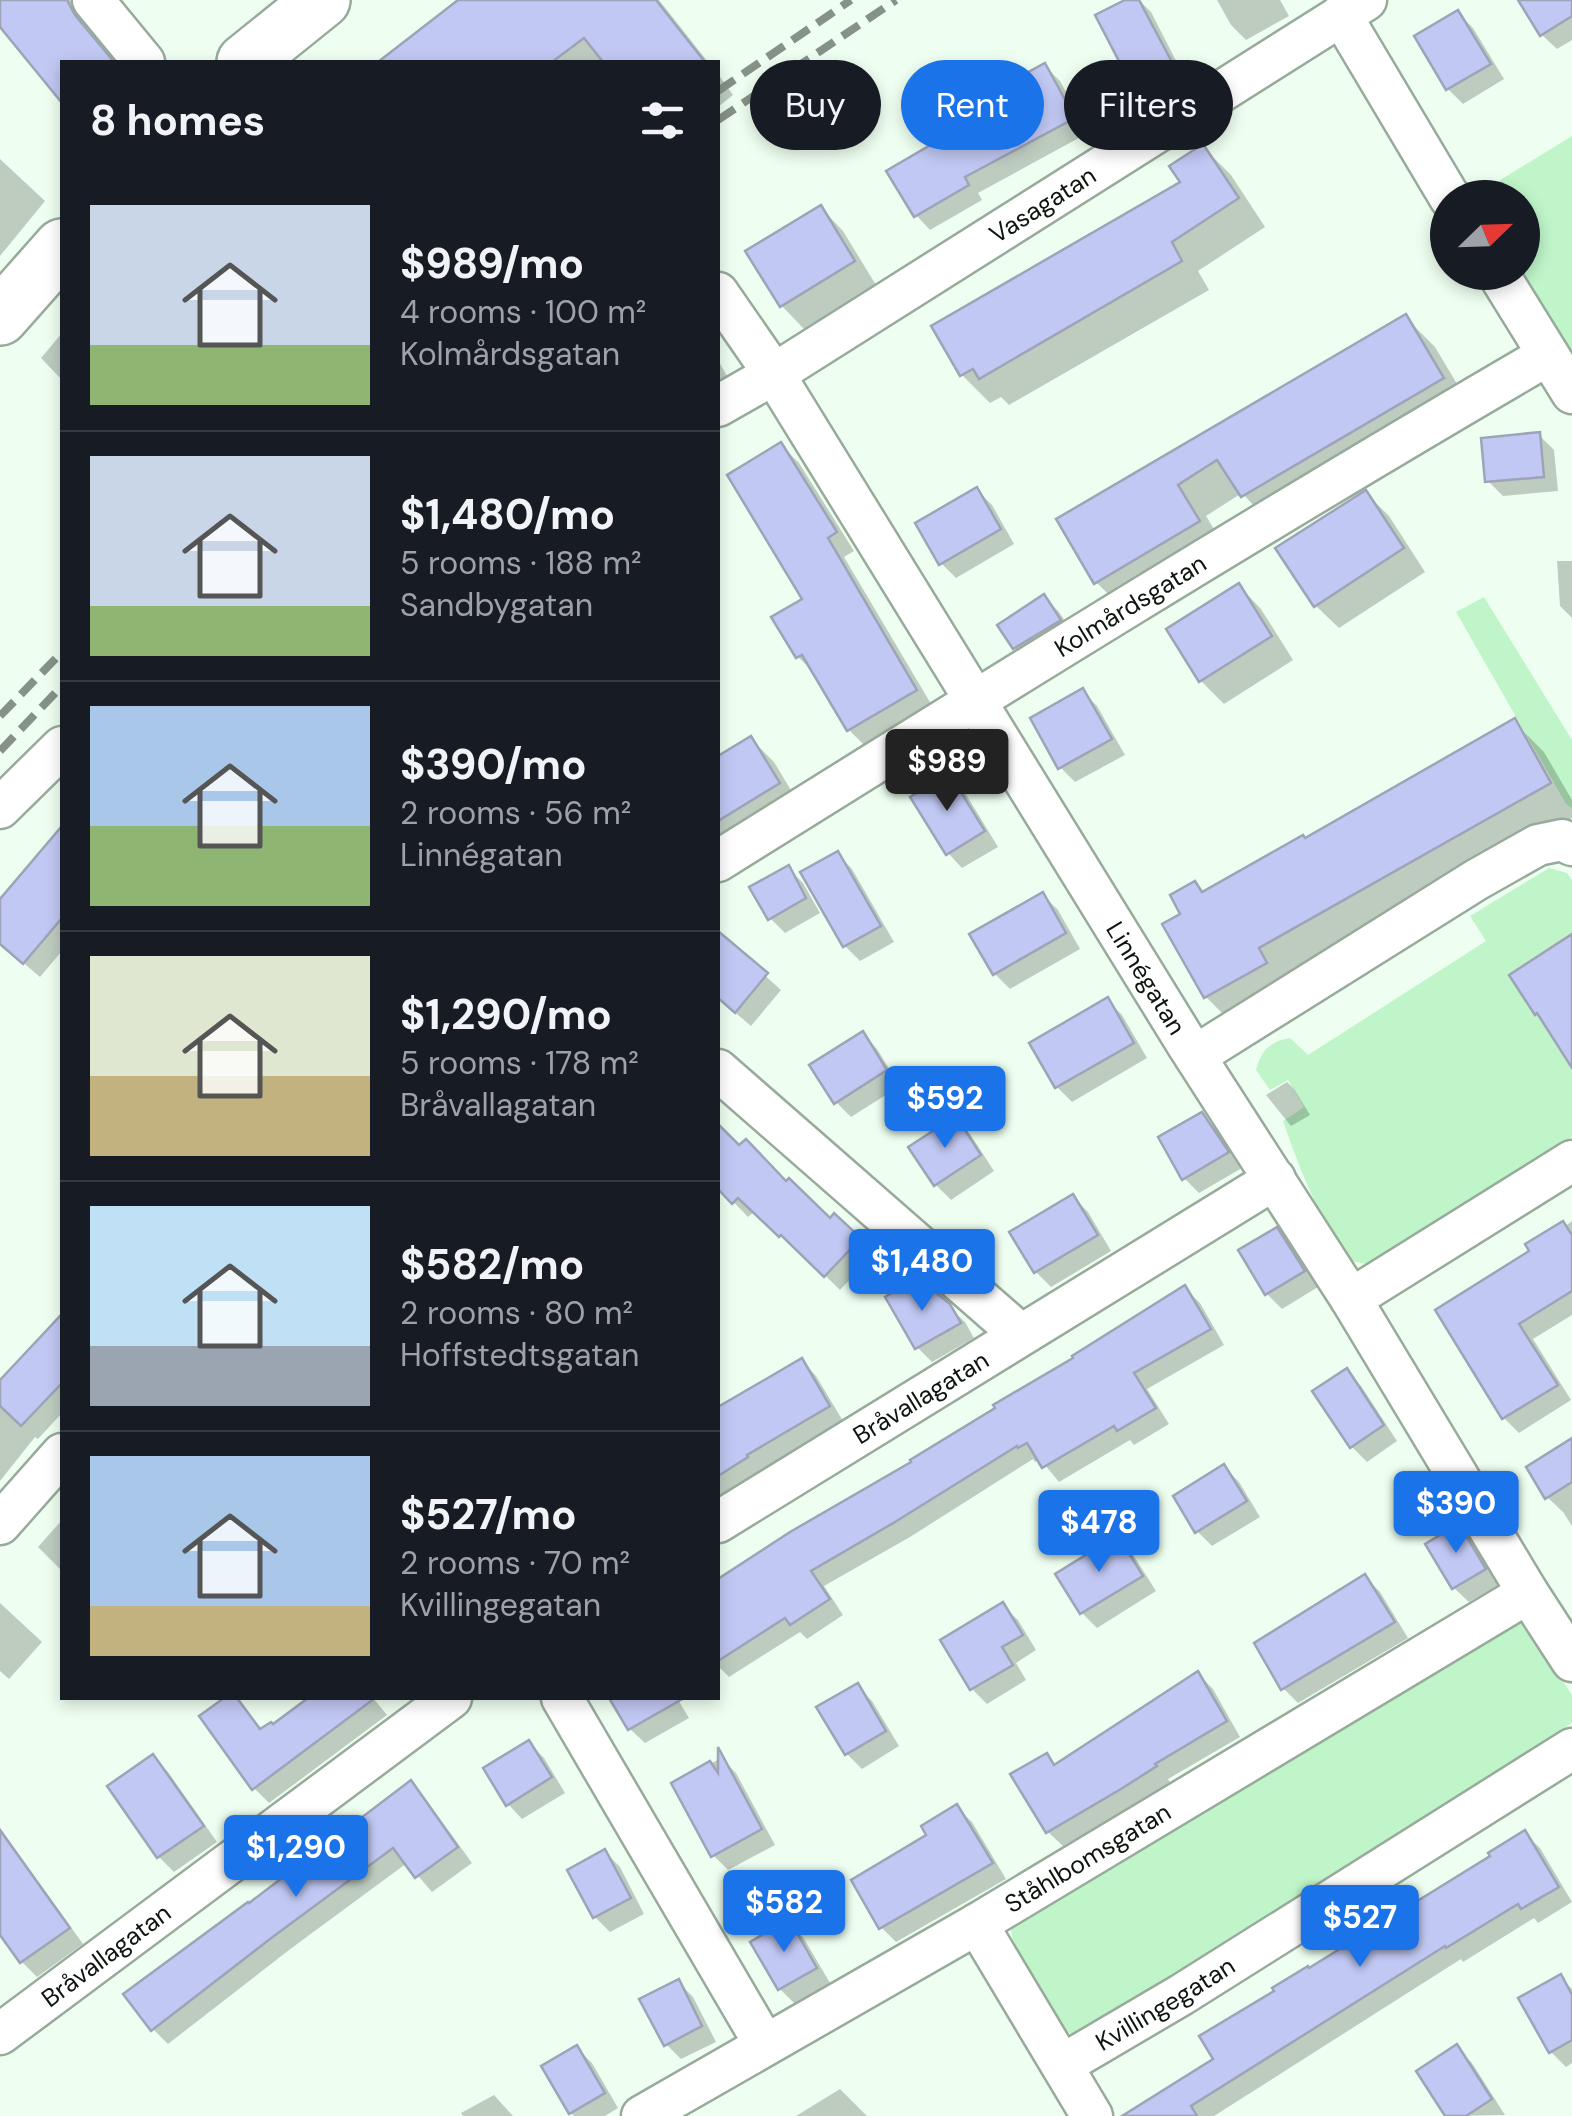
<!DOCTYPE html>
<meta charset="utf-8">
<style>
body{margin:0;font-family:"DM Sans",sans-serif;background:#242831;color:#f1f3f6;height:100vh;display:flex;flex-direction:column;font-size:38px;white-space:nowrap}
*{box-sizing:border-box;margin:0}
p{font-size:32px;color:#9ea1a6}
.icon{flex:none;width:55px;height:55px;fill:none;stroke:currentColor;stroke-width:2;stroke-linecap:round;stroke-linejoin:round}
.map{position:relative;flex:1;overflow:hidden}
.panel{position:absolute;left:60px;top:60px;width:660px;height:1640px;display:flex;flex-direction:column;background:#171b24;border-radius:0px;box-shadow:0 5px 15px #0003}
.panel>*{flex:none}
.top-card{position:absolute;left:750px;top:60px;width:670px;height:90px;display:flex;gap:20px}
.needle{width:65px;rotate:67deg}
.fabs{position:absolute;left:1430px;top:180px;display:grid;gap:20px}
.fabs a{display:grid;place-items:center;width:110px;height:110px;border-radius:50%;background:#171b24;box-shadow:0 5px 15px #0003;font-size:50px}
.price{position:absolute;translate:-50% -85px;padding:0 22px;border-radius:10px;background:#1a73e8;color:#fff;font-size:32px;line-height:65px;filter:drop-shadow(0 2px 5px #0008)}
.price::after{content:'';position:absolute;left:50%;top:60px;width:30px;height:22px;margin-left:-15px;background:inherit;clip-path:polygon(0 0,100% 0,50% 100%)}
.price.on{background:#222;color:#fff}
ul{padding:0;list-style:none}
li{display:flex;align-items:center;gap:30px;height:250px;padding:0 30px}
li+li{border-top:2px solid #363941}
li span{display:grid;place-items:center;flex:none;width:280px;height:200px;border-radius:0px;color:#555}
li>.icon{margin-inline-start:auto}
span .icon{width:120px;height:120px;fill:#fffc;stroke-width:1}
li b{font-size:42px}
h2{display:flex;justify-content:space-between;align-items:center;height:120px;padding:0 30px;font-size:42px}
.tag{padding:0 35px;border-radius:45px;background:#171b24;box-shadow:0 5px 15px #0003;font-size:35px;line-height:90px}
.tag.on{background:#1a73e8;color:#fff}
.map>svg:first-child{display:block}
.green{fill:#bff5c9}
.shadow{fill:#0003}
.building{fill:#c1c8f3;stroke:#9fa3b8;stroke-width:2.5}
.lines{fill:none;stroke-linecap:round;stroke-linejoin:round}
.street-casing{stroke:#98ab9b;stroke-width:45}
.secondary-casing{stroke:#98ab9b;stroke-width:60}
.street{stroke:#fff;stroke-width:40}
.secondary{stroke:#fff;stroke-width:55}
.rail{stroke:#869288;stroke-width:8;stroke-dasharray:20 10;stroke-linecap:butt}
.labels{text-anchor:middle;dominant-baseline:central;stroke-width:10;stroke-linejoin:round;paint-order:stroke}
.street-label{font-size:25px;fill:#0e150f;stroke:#eefff1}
</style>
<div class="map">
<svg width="1572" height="2116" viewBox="0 0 1572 2116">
<rect width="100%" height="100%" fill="#eefff1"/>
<g class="green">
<polygon points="1572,136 1572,392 1497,273 1522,272 1522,198 1471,198"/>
<polygon points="1484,597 1572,740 1572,808 1566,804 1456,612"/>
<path d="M1549 868 1567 873 1572 880V1137L1367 1264 1351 1261C1317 1214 1302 1175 1283 1121L1304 1107 1288 1080 1270 1090 1256 1070C1261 1051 1270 1041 1290 1038L1308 1055 1486 941 1470 916Z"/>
<polygon points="1515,1622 1526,1624 1572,1695 1572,1723 1085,2033 1072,2034 1062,2031 1014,1947 1011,1930 1015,1921"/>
</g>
<g class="shadow">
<polygon points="8,0 70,0 112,49 118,62 62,62 62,99 0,23 0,7"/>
<polygon points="462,0 659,0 708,62 382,62"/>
<polygon points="1130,0 1139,0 1151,12 1187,82 1150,101 1135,86"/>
<polygon points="1217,0 1280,0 1289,16 1246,40 1231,25"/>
<polygon points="1521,0 1572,0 1572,40 1557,49 1542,35"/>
<polygon points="1458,13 1473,28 1504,79 1463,104 1448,89 1418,37"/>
<polygon points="1045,66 1060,81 1088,133 978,193 982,200 930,230 916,215 984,117"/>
<polygon points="718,74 733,95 718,107"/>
<polygon points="1203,147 1231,175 1265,227 1198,271 1209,290 1009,405 1001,397 990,403 962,375 1184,183"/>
<polygon points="0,159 45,201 0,256"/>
<polygon points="821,208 843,231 876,285 804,329 782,306"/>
<polygon points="1405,317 1435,347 1472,409 1273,526 1242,493 1206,516 1228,552 1126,612 1096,582 1060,520"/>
<polygon points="62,333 62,380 41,358"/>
<polygon points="718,360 740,399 718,411"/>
<polygon points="1539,435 1554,450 1558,491 1503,496 1488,481"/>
<polygon points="781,445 799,463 854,551 844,557 934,709 867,748 849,730 817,675 798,657 806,600"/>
<polygon points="977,490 992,505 1014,544 956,578 941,563"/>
<polygon points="1366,493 1389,516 1425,572 1339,628 1316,606 1278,549"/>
<polygon points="1557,561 1572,561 1572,618 1560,606"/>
<polygon points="1239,586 1261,609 1293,660 1224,704 1201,681 1169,630"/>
<polygon points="1044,597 1059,612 1074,635 1030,663 1015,648 1000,625"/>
<polygon points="1082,691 1097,706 1125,755 1075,782 1060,767"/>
<polygon points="1514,722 1544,752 1572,800 1572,818 1287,979 1236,1027 1206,997 1184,915 1195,884 1204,893 1305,840"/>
<polygon points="751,739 774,762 801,807 718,858 718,759"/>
<polygon points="949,776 964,791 998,847 962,868 948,853"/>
<polygon points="62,828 62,951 40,977 0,943 0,900 4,899"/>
<polygon points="838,854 852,869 894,942 860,961 845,946"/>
<polygon points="788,868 803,883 820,913 785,933 770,918"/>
<polygon points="1043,895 1058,910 1080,949 1010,989 995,974"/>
<polygon points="718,934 781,990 751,1026 718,998"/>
<polygon points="1107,1000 1122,1015 1147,1058 1072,1102 1057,1087"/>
<polygon points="862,1034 877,1049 900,1086 851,1117 836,1102"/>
<polygon points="1287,1082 1294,1089 1310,1115 1291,1126 1266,1095"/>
<polygon points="1202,1115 1217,1130 1242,1168 1199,1193 1184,1178"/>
<polygon points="955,1119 970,1134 994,1171 951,1200 936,1185 912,1148"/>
<polygon points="718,1129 830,1222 859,1239 874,1254 840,1290 797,1248 795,1250 755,1211 748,1217 718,1186"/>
<polygon points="1073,1197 1088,1212 1111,1251 1051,1287 1036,1272 1013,1233"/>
<polygon points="1572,1221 1572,1315 1533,1339 1571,1400 1519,1433 1504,1418 1438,1310 1532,1252"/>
<polygon points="1276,1230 1291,1245 1318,1287 1282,1309 1267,1294"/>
<polygon points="910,1285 919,1294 948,1306 965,1322 974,1338 932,1362 917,1347"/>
<polygon points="1185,1288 1200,1303 1224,1345 1147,1389 1169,1424 1134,1445 1130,1440 1059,1482 1040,1459 1035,1462 1033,1459 910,1537 824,1586 843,1615 807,1639 800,1632 729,1677 718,1666 718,1582 791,1534 914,1463"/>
<polygon points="62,1312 62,1413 38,1439 35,1437 0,1481 0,1384 56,1325 53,1322"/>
<polygon points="802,1361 816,1376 843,1421 760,1471 761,1473 718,1500 718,1407 720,1410"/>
<polygon points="1346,1371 1361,1386 1397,1441 1367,1462 1352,1447"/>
<polygon points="1572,1441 1572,1526 1563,1512 1547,1497"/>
<polygon points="1224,1467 1239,1482 1260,1517 1212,1546 1197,1531"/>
<polygon points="62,1520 62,1571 38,1547"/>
<polygon points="1458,1527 1473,1542 1499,1585 1469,1602 1454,1588"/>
<polygon points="1117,1538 1132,1553 1156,1591 1097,1628 1082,1613 1058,1575"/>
<polygon points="1365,1577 1380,1592 1408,1638 1298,1703 1283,1688"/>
<polygon points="0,1603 42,1642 9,1679 0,1671"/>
<polygon points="1003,1606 1018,1620 1036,1650 1016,1663 1026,1680 987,1704 972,1689 944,1641"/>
<polygon points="1198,1674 1213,1689 1240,1737 1168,1779 1170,1782 1137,1804 1063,1846 1048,1832 1046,1756 1056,1766"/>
<polygon points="857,1686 872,1701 899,1746 862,1769 847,1754"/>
<polygon points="228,1698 235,1698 263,1731 273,1727 312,1698 373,1698 387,1715 269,1803 254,1788 202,1717"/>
<polygon points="612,1698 677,1698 689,1718 645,1743 630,1729"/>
<polygon points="529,1743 544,1758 565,1793 522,1819 508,1804"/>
<polygon points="153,1757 168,1772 217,1842 174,1872 159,1857 110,1787"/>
<polygon points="721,1758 736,1773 775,1845 728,1870 713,1855 674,1784"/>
<polygon points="410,1783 425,1798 472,1863 432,1892 407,1863 289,1950 168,2044 153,2029"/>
<polygon points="957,1808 972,1822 1006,1879 896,1942 881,1927 930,1836"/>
<polygon points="0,1828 83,1944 37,1977 22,1962 0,1931"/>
<polygon points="1525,1834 1540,1848 1572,1902 1538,1923 1534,1918 1463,1962 1461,1959 1214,2116 1145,2116 1217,2060 1309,1971 1493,1857"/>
<polygon points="605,1852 620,1867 644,1914 610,1932 595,1917"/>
<polygon points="788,1922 803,1937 830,1983 795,2004 780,1989"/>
<polygon points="1560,1977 1572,1989 1572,2063 1566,2067 1551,2052"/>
<polygon points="678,1982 693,1997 716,2042 681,2059 666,2044"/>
<polygon points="577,2048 592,2063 618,2108 605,2116 574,2116 571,2113"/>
<polygon points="1457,2048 1472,2063 1505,2115 1448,2116"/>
<polygon points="840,2089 867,2116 796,2116"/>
<polygon points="494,2095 513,2116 463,2116 461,2113"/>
</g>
<g class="building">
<polygon points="0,0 67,0 75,15 114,62 62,62 62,103 0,27"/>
<polygon points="458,0 656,0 705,62 603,62 584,38 552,62 378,62"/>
<polygon points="1125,0 1139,0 1174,66 1133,88 1095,15"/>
<polygon points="1518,0 1572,0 1572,16 1540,36"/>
<polygon points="1458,10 1491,64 1446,90 1414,36"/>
<polygon points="1045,63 1075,118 965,177 969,185 914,217 886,171 980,116 973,102"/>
<polygon points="1203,144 1239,198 1172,242 1182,261 979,379 973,369 960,376 931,326 1180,182 1169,166"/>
<polygon points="821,205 855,261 780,307 745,251"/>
<polygon points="1406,314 1444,378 1241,497 1217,460 1178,485 1200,521 1094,584 1056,519"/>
<polygon points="1540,432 1544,477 1485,482 1481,438"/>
<polygon points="781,442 837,532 828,538 917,690 847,731 802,655 796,658 771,617 802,599 727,475"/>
<polygon points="977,487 1001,529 939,565 915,523"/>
<polygon points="1366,490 1404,548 1314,607 1275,548"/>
<polygon points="1239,583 1272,636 1199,682 1166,629"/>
<polygon points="1044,594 1061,620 1013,649 997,625"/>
<polygon points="1083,688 1112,739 1058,769 1030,718"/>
<polygon points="1515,718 1551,783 1259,948 1267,963 1204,998 1162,924 1180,914 1170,895 1195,881 1202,892 1303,835 1305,838"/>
<polygon points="751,736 780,783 718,821 718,756"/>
<polygon points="949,773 985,831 946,855 910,797"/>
<polygon points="62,826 62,918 23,964 0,944 0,899"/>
<polygon points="838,851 881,926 843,947 800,872"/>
<polygon points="789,865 806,898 768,920 749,887"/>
<polygon points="1043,892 1066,933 993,975 969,934"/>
<polygon points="718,931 768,973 735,1013 718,998"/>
<polygon points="1572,934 1572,1068 1537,1013 1535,1015 1509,975"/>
<polygon points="1108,997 1134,1043 1055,1088 1029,1043"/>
<polygon points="863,1031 887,1070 834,1104 809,1065"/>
<polygon points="1202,1112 1229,1152 1182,1180 1158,1137"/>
<polygon points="956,1116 981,1155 934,1186 908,1147"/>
<polygon points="718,1124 739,1145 746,1139 786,1181 789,1178 830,1218 834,1213 861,1238 824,1277 781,1235 779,1237 738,1198 732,1204 718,1189"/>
<polygon points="1073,1194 1098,1235 1034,1273 1009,1232"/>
<polygon points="1563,1221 1572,1235 1572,1291 1519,1324 1558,1385 1502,1419 1435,1310 1529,1251 1525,1244"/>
<polygon points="1277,1227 1305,1271 1265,1295 1238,1250"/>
<polygon points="910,1282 916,1293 928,1286 950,1304 961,1323 915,1349 885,1297"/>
<polygon points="1185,1285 1211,1329 1134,1373 1156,1408 1117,1431 1114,1426 1042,1468 1027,1443 1018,1448 1017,1446 895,1522 811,1571 830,1599 790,1625 785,1618 718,1661 718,1579 790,1532 911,1462 910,1460 995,1408 993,1405 1073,1358 1072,1356"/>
<polygon points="62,1314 62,1383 21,1426 0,1406 0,1380"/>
<polygon points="802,1358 830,1406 747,1455 748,1457 718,1476 718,1407"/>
<polygon points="1347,1368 1384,1425 1350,1448 1312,1391"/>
<polygon points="1572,1438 1572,1482 1545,1499 1526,1467"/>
<polygon points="1224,1464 1247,1501 1195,1533 1173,1496"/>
<polygon points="1459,1524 1486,1569 1452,1589 1425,1544"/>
<polygon points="1118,1535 1143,1576 1080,1614 1055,1574"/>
<polygon points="1365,1574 1395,1622 1281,1690 1254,1643"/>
<polygon points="1003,1602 1023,1635 1002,1647 1013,1665 970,1690 940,1640"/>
<polygon points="1198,1671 1227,1721 1155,1764 1157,1766 1121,1789 1046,1833 1010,1774 1047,1753 1054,1765"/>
<polygon points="858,1683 886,1731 845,1755 816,1707"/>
<polygon points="224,1698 237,1698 260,1729 271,1722 273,1724 308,1698 375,1698 252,1790 199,1716"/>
<polygon points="609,1698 684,1698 628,1730"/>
<polygon points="529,1740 552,1777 506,1806 483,1768"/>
<polygon points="718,1747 762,1829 711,1857 671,1783 710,1761 718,1773"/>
<polygon points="153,1754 204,1826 157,1858 107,1786"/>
<polygon points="411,1780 458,1847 415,1878 393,1848 274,1936 151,2031 123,1994 248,1902 249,1903"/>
<polygon points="957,1804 993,1863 879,1929 851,1880 926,1835 921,1826"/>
<polygon points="0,1830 70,1928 20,1963 0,1935"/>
<polygon points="1525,1830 1559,1887 1521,1909 1518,1904 1446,1948 1445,1946 1191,2106 1197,2116 1122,2116 1213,2059 1199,2036 1274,1991 1272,1988 1308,1966 1309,1968 1490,1856 1488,1853"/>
<polygon points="605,1849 631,1898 593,1918 567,1870"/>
<polygon points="789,1919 817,1968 778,1990 750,1942"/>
<polygon points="1561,1974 1572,1995 1572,2040 1549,2053 1518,1998"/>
<polygon points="679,1979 702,2026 664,2046 639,1999"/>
<polygon points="1457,2044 1492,2099 1466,2116 1445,2116 1416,2071"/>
<polygon points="577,2045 605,2093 569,2114 541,2066"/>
</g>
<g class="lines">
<defs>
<g id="street">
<polyline points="93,0 144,62"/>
<polyline points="1341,15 1450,198"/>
<polyline points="1497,272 1572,393"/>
<path id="s1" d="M718 293 774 374 1187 1044 1351 1299 1528 1593 1572 1661"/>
<path id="s2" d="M718 406 774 374 1366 0"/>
<polyline points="0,808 62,747"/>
<path id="s3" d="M718 861C993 689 1268 518 1548 355"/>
<polyline points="1195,1056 1476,880 1538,845 1562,840 1572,845"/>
<polyline points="718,1070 1020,1334"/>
<polyline points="1351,1299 1572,1161"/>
<path id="s4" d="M718 1522 1275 1179"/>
<polyline points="0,1524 62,1454"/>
<polyline points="562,1698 765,2045"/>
<polyline points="977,1924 1092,2116"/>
<path id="s5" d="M0 2034 451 1698"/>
<path id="s6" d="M1062 2065 1181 1995 1572 1749"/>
<path id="s7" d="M642 2116 977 1924 1528 1593"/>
</g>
<g id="secondary">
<polyline points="245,62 322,0"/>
<polyline points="0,317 62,247"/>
</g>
</defs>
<use href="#street" class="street-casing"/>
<use href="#secondary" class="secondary-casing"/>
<use href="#street" class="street"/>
<use href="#secondary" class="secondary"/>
<g class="rail">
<polyline points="718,91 851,0"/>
<polyline points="718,120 896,0"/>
<polyline points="0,716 62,652"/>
<polyline points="0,751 62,686"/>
</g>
</g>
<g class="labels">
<g class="street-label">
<text stroke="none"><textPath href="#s2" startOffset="382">Vasagatan</textPath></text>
<text stroke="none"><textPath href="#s3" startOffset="485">Kolmårdsgatan</textPath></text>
<text stroke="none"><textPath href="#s1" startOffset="808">Linnégatan</textPath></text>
<text stroke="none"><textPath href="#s4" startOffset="238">Bråvallagatan</textPath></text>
<text stroke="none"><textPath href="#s7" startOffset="515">Ståhlbomsgatan</textPath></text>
<text stroke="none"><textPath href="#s5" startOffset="132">Bråvallagatan</textPath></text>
<text stroke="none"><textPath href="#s6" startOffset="120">Kvillingegatan</textPath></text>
</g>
</g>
</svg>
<div class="fabs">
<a><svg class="needle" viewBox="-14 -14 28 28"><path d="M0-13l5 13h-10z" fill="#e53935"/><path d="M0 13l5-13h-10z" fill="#9ea1a6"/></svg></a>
</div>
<b class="price on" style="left:947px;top:814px">$989</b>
<b class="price" style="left:945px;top:1151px">$592</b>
<b class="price" style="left:922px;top:1314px">$1,480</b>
<b class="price" style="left:1456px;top:1556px">$390</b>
<b class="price" style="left:1099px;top:1575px">$478</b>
<b class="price" style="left:296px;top:1900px">$1,290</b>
<b class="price" style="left:784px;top:1955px">$582</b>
<b class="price" style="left:1360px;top:1970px">$527</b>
<div class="top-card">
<a class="tag">Buy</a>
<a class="tag on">Rent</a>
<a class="tag">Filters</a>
</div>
<section class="panel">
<h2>8 homes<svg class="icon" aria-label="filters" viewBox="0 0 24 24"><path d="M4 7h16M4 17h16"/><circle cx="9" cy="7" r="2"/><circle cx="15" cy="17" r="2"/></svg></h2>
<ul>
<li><span style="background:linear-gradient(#c9d6e8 70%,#8fb573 0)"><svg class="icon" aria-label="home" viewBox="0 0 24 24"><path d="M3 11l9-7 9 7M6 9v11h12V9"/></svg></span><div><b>$989/mo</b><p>4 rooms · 100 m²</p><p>Kolmårdsgatan</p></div></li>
<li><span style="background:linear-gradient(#c9d6e8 75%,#8fb573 0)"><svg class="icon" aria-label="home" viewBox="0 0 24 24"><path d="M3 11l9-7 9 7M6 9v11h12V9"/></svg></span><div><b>$1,480/mo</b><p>5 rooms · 188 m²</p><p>Sandbygatan</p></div></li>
<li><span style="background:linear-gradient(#a9c7e8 60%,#8fb573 0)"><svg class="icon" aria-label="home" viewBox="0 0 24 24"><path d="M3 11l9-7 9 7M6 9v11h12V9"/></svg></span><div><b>$390/mo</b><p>2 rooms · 56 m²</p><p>Linnégatan</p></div></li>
<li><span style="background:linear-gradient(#dfe7d0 60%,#c2b280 0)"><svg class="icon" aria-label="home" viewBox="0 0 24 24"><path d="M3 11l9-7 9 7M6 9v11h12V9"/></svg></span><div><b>$1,290/mo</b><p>5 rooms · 178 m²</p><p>Bråvallagatan</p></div></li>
<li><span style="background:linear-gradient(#bfe0f5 70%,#9aa5b1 0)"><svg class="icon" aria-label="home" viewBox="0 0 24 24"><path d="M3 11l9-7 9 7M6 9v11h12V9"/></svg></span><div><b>$582/mo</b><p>2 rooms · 80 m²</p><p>Hoffstedtsgatan</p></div></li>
<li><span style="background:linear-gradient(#a9c7e8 75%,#c2b280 0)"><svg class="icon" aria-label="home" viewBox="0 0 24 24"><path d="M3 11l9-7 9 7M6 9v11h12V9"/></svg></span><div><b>$527/mo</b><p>2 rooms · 70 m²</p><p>Kvillingegatan</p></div></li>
</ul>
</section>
</div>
